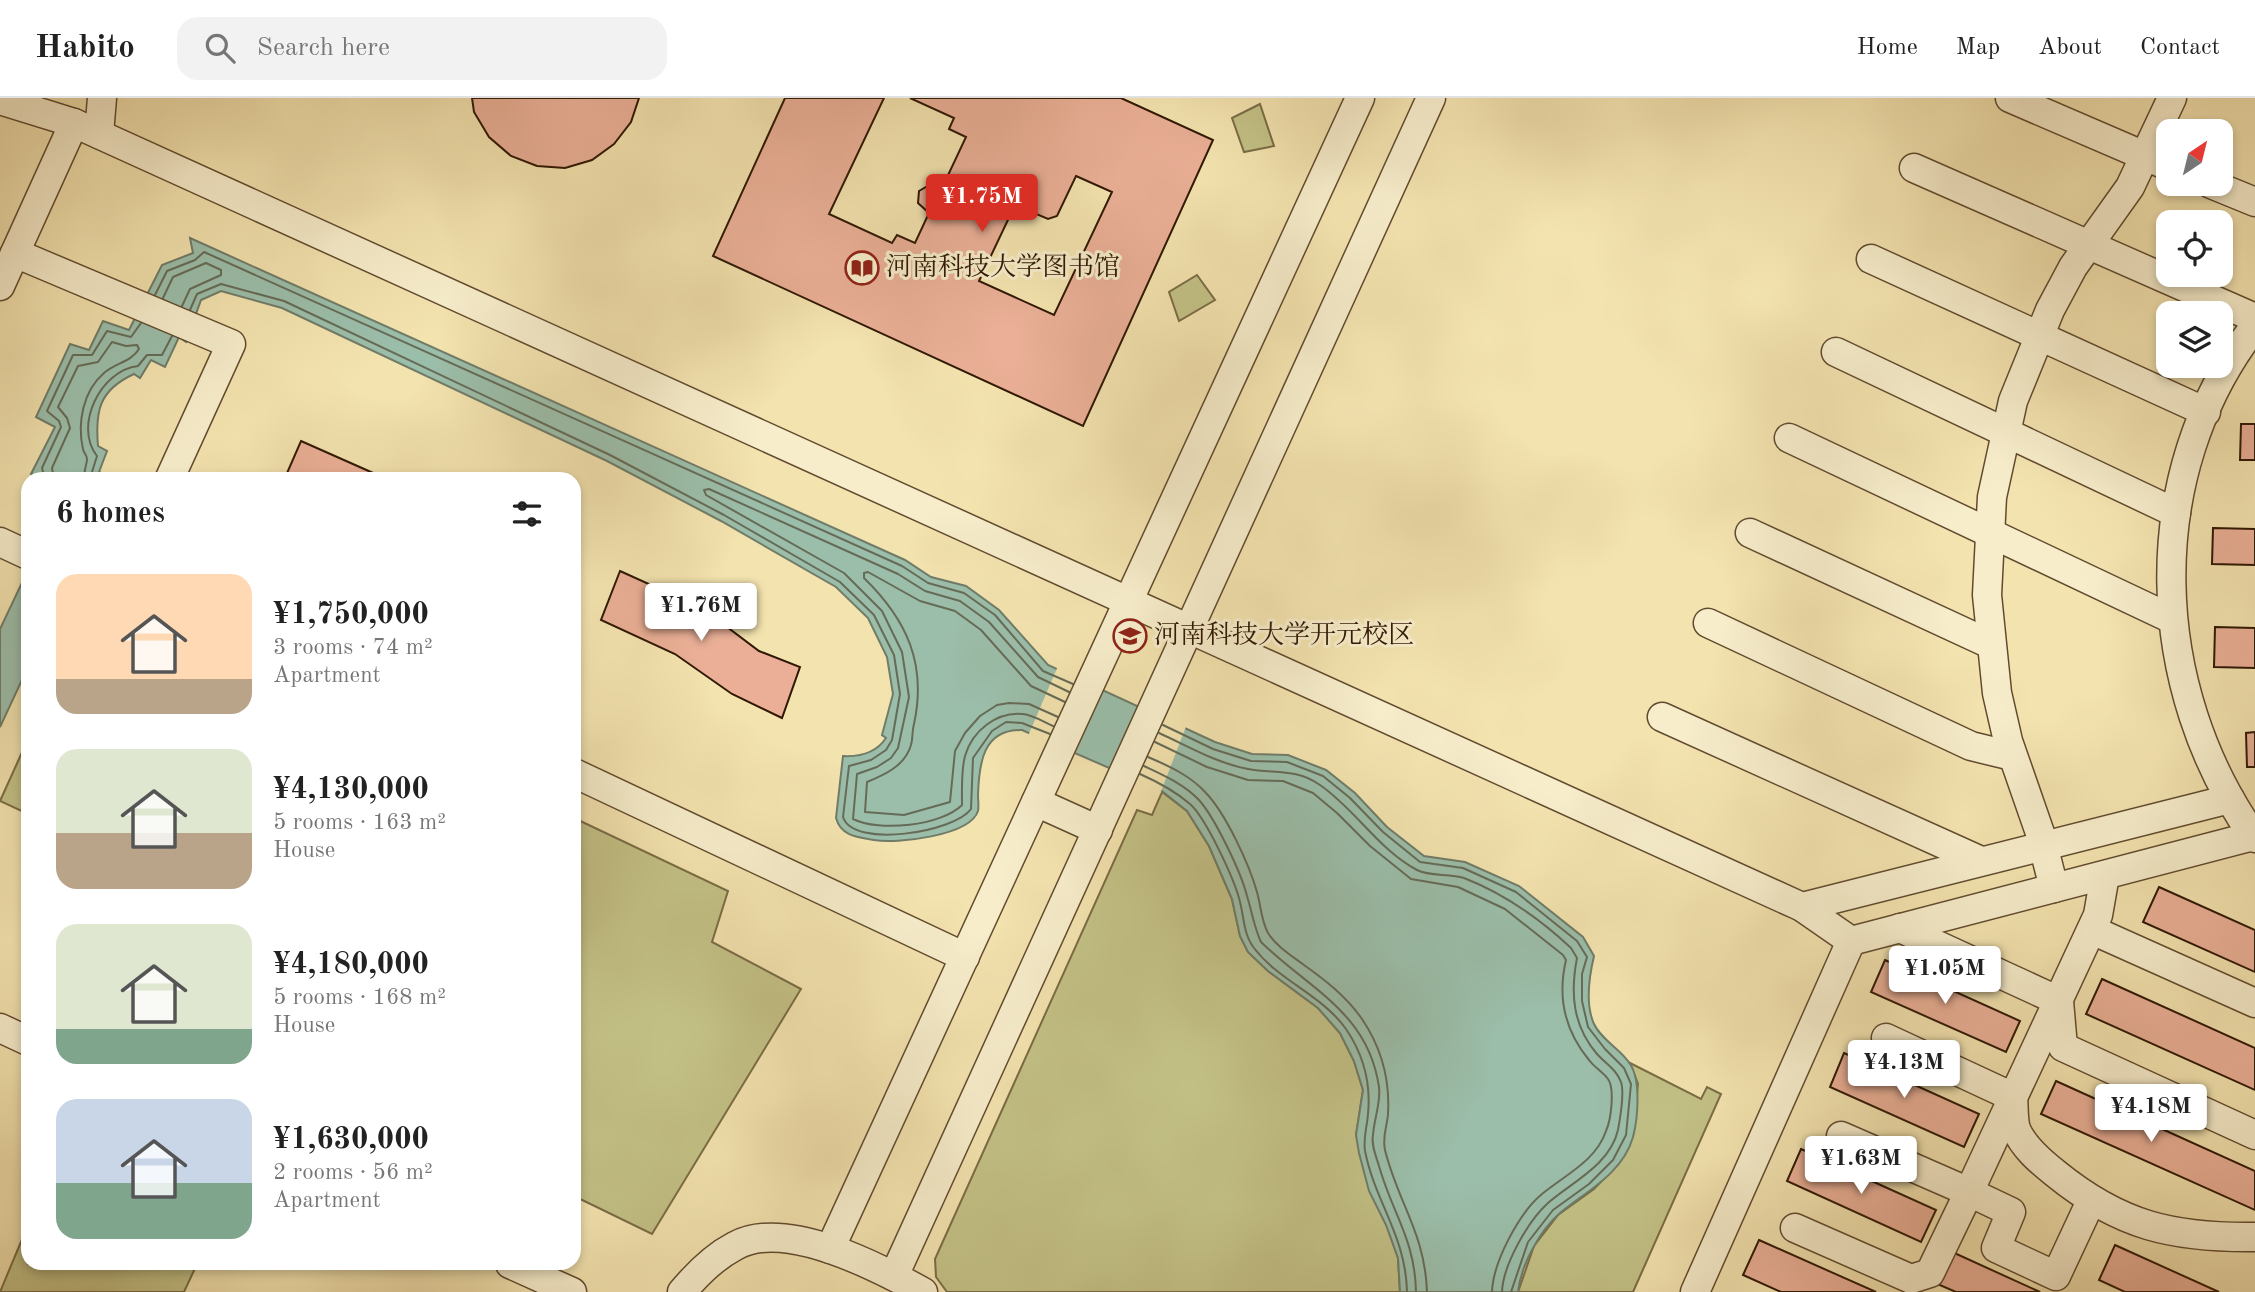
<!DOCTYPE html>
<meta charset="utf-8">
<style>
body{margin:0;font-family:"Old Standard TT","Noto Serif SC",serif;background:#f2f2f2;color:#222;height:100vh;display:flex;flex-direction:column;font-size:26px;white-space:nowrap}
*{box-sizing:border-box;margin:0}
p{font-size:23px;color:#767676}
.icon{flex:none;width:38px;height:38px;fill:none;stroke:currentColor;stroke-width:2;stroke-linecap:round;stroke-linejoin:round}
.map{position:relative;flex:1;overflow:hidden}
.sheet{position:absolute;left:21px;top:374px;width:560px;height:798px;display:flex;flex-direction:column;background:#fff;border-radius:21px;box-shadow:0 4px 10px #0003}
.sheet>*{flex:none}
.needle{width:46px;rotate:35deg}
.controls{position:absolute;left:2156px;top:21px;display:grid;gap:14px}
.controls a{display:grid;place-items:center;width:77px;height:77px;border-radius:14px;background:#fff;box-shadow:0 4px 10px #0003;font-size:35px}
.price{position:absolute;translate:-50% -60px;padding:0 16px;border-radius:7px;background:#fff;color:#222;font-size:23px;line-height:46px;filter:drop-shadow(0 2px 4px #0008)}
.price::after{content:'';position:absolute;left:50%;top:42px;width:21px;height:16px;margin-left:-10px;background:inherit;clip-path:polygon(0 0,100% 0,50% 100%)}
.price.active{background:#d93025;color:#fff}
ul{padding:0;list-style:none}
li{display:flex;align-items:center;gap:21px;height:175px;padding:0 35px}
li span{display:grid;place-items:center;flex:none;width:196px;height:140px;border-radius:21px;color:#555}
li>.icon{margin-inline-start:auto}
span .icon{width:84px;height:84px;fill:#fffc;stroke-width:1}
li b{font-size:30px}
h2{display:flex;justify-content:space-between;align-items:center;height:84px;padding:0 35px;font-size:30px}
header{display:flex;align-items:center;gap:42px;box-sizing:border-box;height:98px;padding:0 35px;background:#fff;border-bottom:2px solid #e0e0e0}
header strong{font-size:33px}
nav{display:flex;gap:38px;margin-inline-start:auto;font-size:24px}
.search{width:490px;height:63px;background:#f2f2f2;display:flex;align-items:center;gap:18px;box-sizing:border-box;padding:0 24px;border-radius:21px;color:#767676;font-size:26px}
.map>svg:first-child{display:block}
.green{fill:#c3c186;stroke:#7a6c45;stroke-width:2}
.water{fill:#9bbeaa;stroke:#707c68;stroke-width:2}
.pier{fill:#f3e3af}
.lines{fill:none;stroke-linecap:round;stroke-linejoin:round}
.shore{stroke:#666b57;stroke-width:2}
.building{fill:#eaaf96;stroke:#301804;stroke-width:2;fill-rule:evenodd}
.minor-casing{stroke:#614b2f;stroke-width:31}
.minor{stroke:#f7edcb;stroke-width:28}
.labels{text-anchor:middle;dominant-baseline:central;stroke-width:6;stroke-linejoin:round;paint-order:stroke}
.poi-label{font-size:26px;fill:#301804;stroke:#f7edcb;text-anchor:start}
</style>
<header>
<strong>Habito</strong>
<div class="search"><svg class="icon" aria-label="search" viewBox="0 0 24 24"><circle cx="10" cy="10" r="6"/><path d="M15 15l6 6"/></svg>Search here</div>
<nav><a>Home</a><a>Map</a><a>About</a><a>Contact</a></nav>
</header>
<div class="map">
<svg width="2255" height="1194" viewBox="0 0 2255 1194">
<rect width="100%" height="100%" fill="#f3e3af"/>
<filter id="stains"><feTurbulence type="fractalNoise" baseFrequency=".00286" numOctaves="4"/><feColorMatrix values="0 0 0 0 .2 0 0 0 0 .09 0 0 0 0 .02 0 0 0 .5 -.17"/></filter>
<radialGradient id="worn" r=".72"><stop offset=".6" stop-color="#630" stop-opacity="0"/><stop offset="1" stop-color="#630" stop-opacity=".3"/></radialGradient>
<g class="green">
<polygon points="1260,6 1274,48 1244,54 1232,20"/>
<polygon points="1197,177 1215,202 1179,223 1169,194"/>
<polygon points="28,641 28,716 0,703"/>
<polygon points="1162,694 1187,713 1209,748 1232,801 1240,838 1248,854 1268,873 1318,910 1340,935 1354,963 1363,992 1356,1037 1398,1160 1400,1194 947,1194 936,1179 935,1161 1137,712 1152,717"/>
<polygon points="574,720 728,793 712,844 801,891 652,1136 574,1098"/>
<polygon points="1630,965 1701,1001 1707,989 1721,996 1633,1194 1518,1194 1534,1148 1558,1117 1594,1091 1619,1065 1633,1039 1638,986"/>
<polygon points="28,1127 28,1166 197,1166 184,1194 0,1194"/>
</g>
<g class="water">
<path d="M190 140 905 462 931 479 966 488 999 512 1048 567 1215 644 1252 656 1288 657 1326 672 1355 695 1387 729 1424 758 1465 764 1519 788 1583 839 1594 858C1589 879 1585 906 1594 926 1602 943 1621 951 1630 966 1641 982 1638 1020 1633 1039 1623 1075 1587 1093 1560 1115 1540 1132 1521 1167 1518 1194H1400L1398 1160 1386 1127 1369 1093 1359 1055 1356 1037 1363 992 1354 963 1340 935 1318 910 1268 873 1248 854 1240 838 1232 801 1209 748 1187 713 1162 693 1022 632C983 631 979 665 978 697 978 701 979 708 978 713 970 738 896 746 874 742 857 739 841 738 836 720L843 658C861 659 876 655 886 640L882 637 893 596 887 559 868 520 836 489 721 423 607 363 282 210 221 193 201 202 186 244 179 239 165 269 151 262 140 280 134 276C99 292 95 313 98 348L107 353 99 374 114 381H44L31 376 55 329 36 319 70 246 89 252 103 223 129 232 162 167 193 155Z"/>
<polygon points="28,472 28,569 0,629 0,531"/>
</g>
<g class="pier">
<polygon points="1058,568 1104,589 1074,658 1028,638"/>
<polygon points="1142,606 1187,626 1160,696 1111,675"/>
</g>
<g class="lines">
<g class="shore">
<polyline points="155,197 167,173 195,162 204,154 902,468 928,485 964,495 995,517 1043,573 1073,586"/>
<polyline points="163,200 173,179 206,165 221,172 221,177 190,191 182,208"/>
<path d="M190 212 197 196 221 186 284 203 610 357 724 417 840 484 874 517 894 557 900 596 892 642 886 652 871 662 849 668 843 719C853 751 955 734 971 711L973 660 992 633 1006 624 1022 625 1050 636"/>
<polyline points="45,382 42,370 61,329 59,323 47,313 73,257 92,257 107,233 131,239 141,225"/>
<path d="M54 382 52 370 70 330 67 320 58 309 78 268 98 264 112 244 126 248 137 247 139 251C131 264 115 265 104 275 83 293 77 325 83 351 83 354 87 357 87 361 87 369 82 372 86 382"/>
<path d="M98 382 92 374 97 358C73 328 101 272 138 268L147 257H162L172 238"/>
<path d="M1058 619 1029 606 1009 605 997 607 980 618 965 635 955 653 950 704 904 717 865 714 867 684C884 677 905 668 911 647 913 640 912 633 914 626 927 566 907 522 864 480V475L868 474 920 503 955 513 981 532 1031 588 1065 604"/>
<polyline points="1163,627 1213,651 1251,663 1287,664 1323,678 1350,700 1383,734 1420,764 1463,770 1516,794 1577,843 1587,859 1582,876 1582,903 1588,929 1605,951 1624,970 1631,986 1626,1037 1613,1062 1589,1086 1553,1112 1528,1144 1511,1194"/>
<path d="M1053 628C1044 624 1033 617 1023 616 997 613 972 633 965 658 961 673 962 692 962 707 941 728 879 734 853 721L857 676 877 669 891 660 898 650 909 599 902 554 882 513 844 475 706 397 704 392 709 391 898 476 925 493 960 503 989 524 1038 579 1069 594"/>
<path d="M1159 635C1188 648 1216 665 1248 671 1274 676 1296 670 1320 687 1355 711 1379 752 1417 772 1430 779 1449 775 1464 780 1505 796 1539 820 1571 850L1577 860C1570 896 1573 928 1597 956 1606 966 1616 971 1621 984 1625 996 1620 1020 1618 1032 1610 1067 1572 1084 1548 1105 1528 1123 1503 1167 1502 1194"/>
<path d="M1155 644 1207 669 1248 682 1283 683 1313 695 1337 715 1370 748 1411 781 1458 789 1505 811 1563 857 1566 862C1557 900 1565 933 1589 962 1594 969 1603 974 1608 981 1615 991 1611 1022 1606 1033 1596 1063 1565 1077 1542 1096 1519 1115 1493 1164 1492 1194"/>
<path d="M1148 659C1169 668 1191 678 1206 695 1226 716 1249 766 1257 794 1261 808 1261 822 1268 835 1276 848 1292 858 1304 867 1325 882 1346 898 1362 921 1381 949 1390 982 1388 1016 1387 1029 1382 1039 1385 1052 1398 1105 1425 1135 1427 1194"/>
<path d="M1144 668C1163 677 1184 686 1199 702 1215 720 1241 774 1247 798 1252 814 1254 829 1261 844 1309 891 1368 914 1379 989 1381 1005 1374 1021 1373 1037 1371 1047 1376 1058 1379 1068 1392 1115 1415 1141 1416 1194"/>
<path d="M1140 676C1158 684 1175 693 1190 706 1206 720 1233 779 1239 800 1244 817 1243 836 1254 850 1279 883 1322 897 1346 931 1363 956 1371 986 1368 1016 1367 1030 1363 1039 1365 1053 1375 1104 1406 1138 1407 1194"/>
</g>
</g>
<g class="building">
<polygon points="472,0 639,0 631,24 614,46 592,62 565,70 537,68 511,58 489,39 474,14"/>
<path d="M785 0H884L829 116 892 145 897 137 915 145 929 115 918 105 919 93 931 86 943 88 966 39 949 31 954 20 910 0H1121L1213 42 1083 328 713 158ZM1076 78 1112 94 1054 217 979 183 1015 107 1048 121 1057 118Z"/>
<polygon points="2241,326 2255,326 2255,362 2240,362"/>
<polygon points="301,343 389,382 284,382"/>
<polygon points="2213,430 2255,431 2255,467 2212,466"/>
<polygon points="620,473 702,510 759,553 800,569 782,620 732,596 675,556 601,522"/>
<polygon points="2215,529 2255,530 2255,570 2214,569"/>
<polygon points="2255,634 2255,669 2247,669 2246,635"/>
<polygon points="2159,789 2255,832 2255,874 2143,824"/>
<polygon points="1885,862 2020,923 2006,954 1871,894"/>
<polygon points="2102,881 2255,950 2255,992 2086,916"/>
<polygon points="1844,955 1979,1016 1964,1049 1830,989"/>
<polygon points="2056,983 2255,1073 2255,1112 2041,1016"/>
<polygon points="1801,1051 1936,1112 1921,1144 1787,1083"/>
<polygon points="1759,1142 1876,1194 1781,1194 1743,1177"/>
<polygon points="2115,1147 2219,1194 2125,1194 2099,1182"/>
<polygon points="1950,1153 2040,1194 1956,1194 1935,1185"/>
</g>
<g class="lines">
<defs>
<g id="minor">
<polyline points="2010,0 2168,68"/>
<polyline points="0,2 74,25 1802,809 1851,843 1695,1194"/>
<polyline points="99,36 102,0"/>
<polyline points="1914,70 2255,220"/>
<polyline points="2211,86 2255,104"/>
<polyline points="15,155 231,246 169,382"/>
<polyline points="1871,161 2206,314"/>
<polyline points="0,188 74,25"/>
<path d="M2255 228C2139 377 2148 591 2255 740"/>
<polyline points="1836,254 2176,415"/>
<polyline points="1789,340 2172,521"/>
<polyline points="1750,435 1990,546"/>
<polyline points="0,444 28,457"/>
<polyline points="1708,525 1971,648 2012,658"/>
<polyline points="1662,619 1981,763"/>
<polyline points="574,675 965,859"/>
<polyline points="1036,704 1098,732"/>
<polyline points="2054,790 2040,735 2008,643 1997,595 1987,497 1992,399 2013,303 2050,212 2073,169 2130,89 2172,0"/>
<polyline points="1802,809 2230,701"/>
<polyline points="1900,830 2059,903 2063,949 2255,1037"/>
<polyline points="2092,832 2255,905"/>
<polyline points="1851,843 2253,738"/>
<polyline points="0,930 28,943"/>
<path d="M1886 940 2013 999C2014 1009 2013 1022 2016 1031 2023 1049 2041 1064 2055 1075 2120 1128 2173 1140 2255 1139"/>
<polyline points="1841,1038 1969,1094 2098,817 2105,777"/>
<polyline points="1795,1130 1911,1181 1930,1175 1969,1094 2011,1114 1996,1150 2056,1178 2091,1103"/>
<polyline points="830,1151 1360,0"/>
<polyline points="510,1166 572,1194"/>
<polyline points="894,1178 1431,0"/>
<path d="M682 1194C697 1176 714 1159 735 1148 785 1120 878 1169 923 1194"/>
</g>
</defs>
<use href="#minor" class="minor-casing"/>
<use href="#minor" class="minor"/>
</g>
<defs>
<symbol id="library-ring" viewBox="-11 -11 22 22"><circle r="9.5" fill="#f7edcb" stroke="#8f2418" stroke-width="1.5"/><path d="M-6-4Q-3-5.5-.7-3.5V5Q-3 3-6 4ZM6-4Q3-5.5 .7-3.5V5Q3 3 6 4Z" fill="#8f2418"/></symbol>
<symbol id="university-ring" viewBox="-11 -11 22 22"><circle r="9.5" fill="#f7edcb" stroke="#8f2418" stroke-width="1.5"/><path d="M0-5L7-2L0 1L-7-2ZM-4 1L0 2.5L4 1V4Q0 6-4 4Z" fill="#8f2418"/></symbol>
</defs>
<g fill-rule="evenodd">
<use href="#library-ring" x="843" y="151" width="38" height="38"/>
<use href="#university-ring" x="1111" y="519" width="38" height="38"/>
</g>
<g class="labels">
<g class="poi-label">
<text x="886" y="170">河南科技大学图书馆</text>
<text x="1154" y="538">河南科技大学开元校区</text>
</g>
</g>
<rect width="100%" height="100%" filter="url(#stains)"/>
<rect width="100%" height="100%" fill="url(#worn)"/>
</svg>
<div class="controls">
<a><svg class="needle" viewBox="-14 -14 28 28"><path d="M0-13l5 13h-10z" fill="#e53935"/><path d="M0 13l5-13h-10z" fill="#767676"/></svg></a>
<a><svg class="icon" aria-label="locate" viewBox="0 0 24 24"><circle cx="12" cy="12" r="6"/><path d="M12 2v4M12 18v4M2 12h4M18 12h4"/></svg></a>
<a><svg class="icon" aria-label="layers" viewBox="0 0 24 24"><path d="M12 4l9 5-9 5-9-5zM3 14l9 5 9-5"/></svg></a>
</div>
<b class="price active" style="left:982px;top:136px">¥1.75M</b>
<b class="price" style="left:701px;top:545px">¥1.76M</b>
<b class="price" style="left:1945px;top:908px">¥1.05M</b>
<b class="price" style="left:1904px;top:1002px">¥4.13M</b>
<b class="price" style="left:2151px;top:1046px">¥4.18M</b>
<b class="price" style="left:1861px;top:1098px">¥1.63M</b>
<section class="sheet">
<h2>6 homes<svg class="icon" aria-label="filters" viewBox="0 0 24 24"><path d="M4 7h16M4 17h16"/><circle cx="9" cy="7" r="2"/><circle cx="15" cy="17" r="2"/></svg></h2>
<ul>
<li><span style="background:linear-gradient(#ffd9b3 75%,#b9a48a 0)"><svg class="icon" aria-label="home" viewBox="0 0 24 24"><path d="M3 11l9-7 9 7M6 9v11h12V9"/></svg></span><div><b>¥1,750,000</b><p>3 rooms · 74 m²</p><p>Apartment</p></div></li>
<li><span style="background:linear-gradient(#dfe7d0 60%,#b9a48a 0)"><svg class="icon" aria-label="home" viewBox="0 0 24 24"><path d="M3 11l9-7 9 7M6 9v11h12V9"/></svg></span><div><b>¥4,130,000</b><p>5 rooms · 163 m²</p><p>House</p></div></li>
<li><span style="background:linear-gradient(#dfe7d0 75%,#7fa58c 0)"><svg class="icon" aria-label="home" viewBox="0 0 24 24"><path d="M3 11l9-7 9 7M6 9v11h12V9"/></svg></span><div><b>¥4,180,000</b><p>5 rooms · 168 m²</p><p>House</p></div></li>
<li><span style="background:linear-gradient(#c9d6e8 60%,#7fa58c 0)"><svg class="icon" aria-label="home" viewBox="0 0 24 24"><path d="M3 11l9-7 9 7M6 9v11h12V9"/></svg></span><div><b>¥1,630,000</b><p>2 rooms · 56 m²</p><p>Apartment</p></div></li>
</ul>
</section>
</div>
